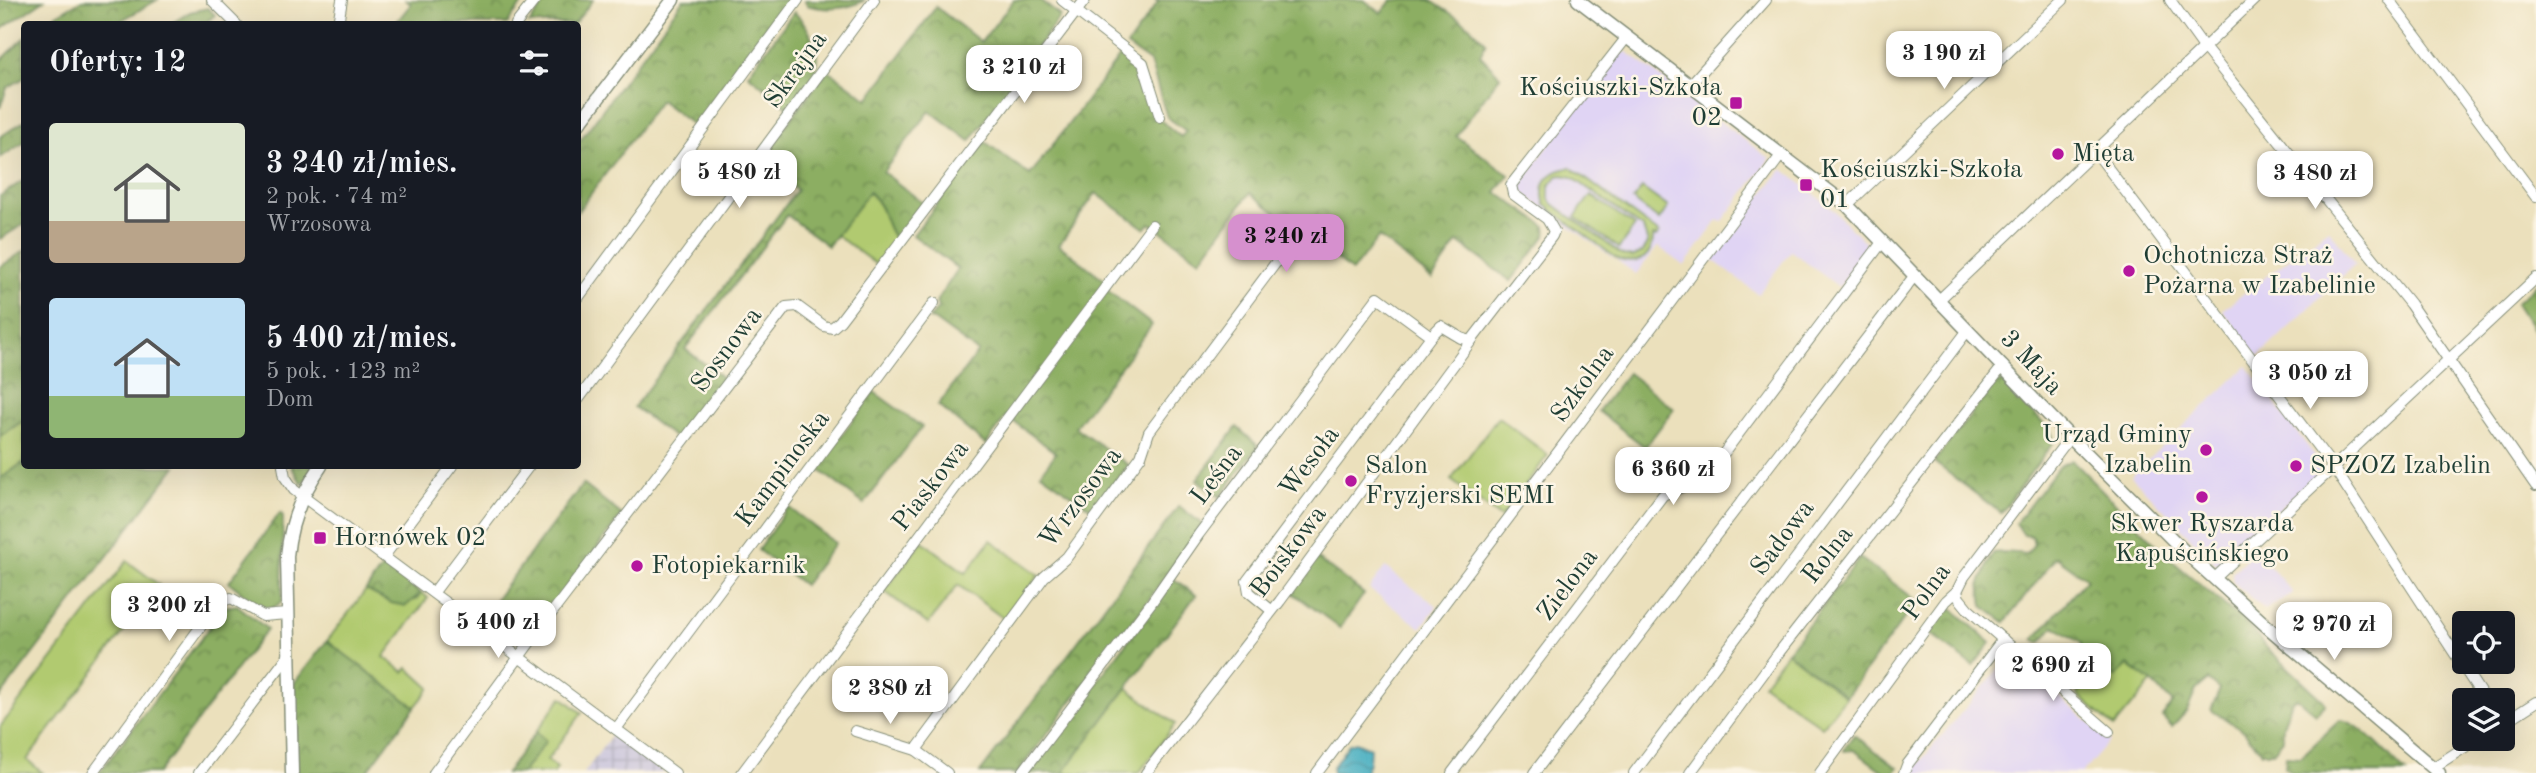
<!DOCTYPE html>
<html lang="pl">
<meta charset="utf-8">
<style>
body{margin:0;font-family:"Old Standard TT",serif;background:#20242c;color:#f1f3f6;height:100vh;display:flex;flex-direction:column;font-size:26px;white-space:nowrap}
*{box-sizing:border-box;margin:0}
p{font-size:23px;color:#9ea1a6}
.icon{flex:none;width:38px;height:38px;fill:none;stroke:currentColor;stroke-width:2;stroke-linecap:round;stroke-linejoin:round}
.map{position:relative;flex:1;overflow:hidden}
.details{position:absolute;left:21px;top:21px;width:560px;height:448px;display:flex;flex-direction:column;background:#171b24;border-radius:7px;box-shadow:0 7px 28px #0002}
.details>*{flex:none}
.fabs{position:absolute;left:2452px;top:611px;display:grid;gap:14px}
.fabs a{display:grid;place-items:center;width:63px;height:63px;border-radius:7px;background:#171b24;box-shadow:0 7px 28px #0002;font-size:35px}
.price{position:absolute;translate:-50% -60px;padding:0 16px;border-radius:14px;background:#fff;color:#222;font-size:23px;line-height:46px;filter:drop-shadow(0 2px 4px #0008)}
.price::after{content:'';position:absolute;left:50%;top:42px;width:21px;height:16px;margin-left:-10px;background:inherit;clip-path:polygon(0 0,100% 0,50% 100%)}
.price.selected{background:#d690ce;color:#111}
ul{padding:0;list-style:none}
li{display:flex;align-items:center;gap:21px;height:175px;padding:0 28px}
li span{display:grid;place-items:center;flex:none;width:196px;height:140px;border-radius:7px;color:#555}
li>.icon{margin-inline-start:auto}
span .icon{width:84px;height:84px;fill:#fffc;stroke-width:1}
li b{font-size:30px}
h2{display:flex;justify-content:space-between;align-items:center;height:84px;padding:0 28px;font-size:30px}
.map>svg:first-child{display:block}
.built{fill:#e0d4f4}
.industrial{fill:url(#industrial-grid)}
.grass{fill:#b1ca6f;stroke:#688452;stroke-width:2;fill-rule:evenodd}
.forest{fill:url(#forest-crowns);stroke:#56764b;stroke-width:2}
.water{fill:url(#water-waves);stroke:#30747a;stroke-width:2}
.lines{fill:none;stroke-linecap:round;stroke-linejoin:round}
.minor-casing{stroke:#858e78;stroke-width:12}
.tertiary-casing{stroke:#858e78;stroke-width:15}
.minor{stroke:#fff;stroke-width:10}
.tertiary{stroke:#fff;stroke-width:12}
.poi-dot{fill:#b5179e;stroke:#fcf5e5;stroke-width:2.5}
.labels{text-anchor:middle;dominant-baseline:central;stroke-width:5;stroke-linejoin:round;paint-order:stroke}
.street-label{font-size:26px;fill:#1f3d34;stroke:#fcf5e5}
.poi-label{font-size:26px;fill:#1f3d34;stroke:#fcf5e5;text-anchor:start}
</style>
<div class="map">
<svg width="2536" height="773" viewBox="0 0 2536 773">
<defs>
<pattern id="industrial-grid" width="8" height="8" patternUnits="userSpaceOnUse" patternTransform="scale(1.75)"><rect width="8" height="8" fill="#c4c0db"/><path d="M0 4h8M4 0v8" fill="none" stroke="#9f9db2"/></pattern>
<pattern id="forest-crowns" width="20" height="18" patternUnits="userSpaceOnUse" patternTransform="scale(1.75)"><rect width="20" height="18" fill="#8cae62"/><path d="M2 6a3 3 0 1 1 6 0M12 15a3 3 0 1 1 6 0" fill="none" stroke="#728f52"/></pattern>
<pattern id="water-waves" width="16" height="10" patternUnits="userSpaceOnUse" patternTransform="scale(1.75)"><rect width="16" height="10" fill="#41acc0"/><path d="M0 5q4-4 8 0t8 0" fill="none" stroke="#368d9d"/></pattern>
</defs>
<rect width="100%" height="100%" fill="#fcf5e5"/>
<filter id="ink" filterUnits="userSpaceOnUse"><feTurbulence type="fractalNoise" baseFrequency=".0143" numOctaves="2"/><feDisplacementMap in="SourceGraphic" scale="14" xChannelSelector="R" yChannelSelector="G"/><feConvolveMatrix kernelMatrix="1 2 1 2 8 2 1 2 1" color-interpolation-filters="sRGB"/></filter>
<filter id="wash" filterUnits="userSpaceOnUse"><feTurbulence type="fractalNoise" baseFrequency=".00686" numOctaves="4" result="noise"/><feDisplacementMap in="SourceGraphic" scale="28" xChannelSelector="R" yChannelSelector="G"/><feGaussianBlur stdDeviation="1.57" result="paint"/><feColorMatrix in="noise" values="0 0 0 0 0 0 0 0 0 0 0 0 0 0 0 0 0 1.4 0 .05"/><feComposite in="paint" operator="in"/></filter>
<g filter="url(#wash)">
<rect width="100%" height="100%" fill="#ebe0bc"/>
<g class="built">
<polygon points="1627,52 1770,159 1722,222 1718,220 1684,266 1658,246 1636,274 1522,193 1520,184 1617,54"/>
<polygon points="1783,169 1827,204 1865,242 1866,251 1839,287 1791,251 1758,294 1709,257 1734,223 1737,225"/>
<polygon points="2329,229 2355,264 2258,357 2222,310"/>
<polygon points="2247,366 2324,468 2218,566 2131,476"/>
<polygon points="2255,550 2293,593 2265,610 2233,582 2232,573"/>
<polygon points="1385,567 1437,606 1421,628 1369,589"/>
<polygon points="2011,654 2110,741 2082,773 1913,773 1913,770"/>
</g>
<polygon class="industrial" points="613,733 664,772 663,773 584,773"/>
<g class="grass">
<path d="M1570 167 1659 233 1656 237 1653 236C1653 259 1635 267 1616 258L1545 205C1541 193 1542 180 1554 173 1559 169 1565 170 1570 167ZM1563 175 1572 177 1643 228 1648 243 1643 252 1633 257 1623 255 1553 204 1549 199V186L1558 176Z"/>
<polygon points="1642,188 1668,207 1659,220 1633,200"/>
<path d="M868 192C888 210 881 221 895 239L877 265 836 235Z"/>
<polygon points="1591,195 1635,226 1619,248 1575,217"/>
<polygon points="1498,417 1548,455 1501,518 1451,480"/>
<polygon points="24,420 24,462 0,479 0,436"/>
<polygon points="991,540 1039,575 1006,620 958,585 928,624 884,591 922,541 966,573"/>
<polygon points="127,561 159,585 27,760 43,773 0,773 0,727"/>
<polygon points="366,590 391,603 416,600 421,593 428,598 384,657 404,672 408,668 430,688 415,707 327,641"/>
<polygon points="1787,652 1846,697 1822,727 1763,684"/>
<polygon points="2099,664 2127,665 2152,682 2114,727 2077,694 2084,682"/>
<polygon points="1127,688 1175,724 1139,773 1063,773"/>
<polygon points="562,697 582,713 547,760 557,768 554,773 522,773 546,741 536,732"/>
</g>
<g class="forest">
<polygon points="0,0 44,0 0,30"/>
<polygon points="82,0 157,0 115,24 41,24"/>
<polygon points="406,0 525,0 507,24 395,24 411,4"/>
<polygon points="547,0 593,0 574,24 529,24"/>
<polygon points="683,0 793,0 697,128 660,100 578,211 578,143"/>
<path d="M804 0H865C848 9 826 11 807 5Z"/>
<path d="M1014 0H1040L1060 16 970 141 930 111 883 172 923 203 895 239C881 221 888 210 869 192L828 246 787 215 685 349 723 378 678 440 634 407 797 190 759 161 828 70 868 99 936 7 981 42Z"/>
<polygon points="1156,0 1364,0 1381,13 1392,0 1430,0 1467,24 1486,42 1480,55 1500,76 1456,136 1509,175 1496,192 1545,226 1546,235 1511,281 1458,242 1432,279 1379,237 1352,271 1250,193 1200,260 1150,223 1145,229 1096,193 1059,245 1106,281 1108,291 1152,325 1075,427 1128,465 1095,511 1041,473 1056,453 1006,416 986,445 938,405 978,352 934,320 929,319 938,308 936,302 958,269 913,235 985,142 1030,175 1121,55 1140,69 1154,115 1181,137 1186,131 1167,117 1150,62 1127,46 1158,2"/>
<polygon points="208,8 215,15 204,24 171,24 190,12"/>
<path d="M794 12C809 26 822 51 815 72 810 84 797 98 789 108L748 74Z"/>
<polygon points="24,38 24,78 7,88 0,108 0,62"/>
<polygon points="24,121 24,142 0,158 0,137"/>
<polygon points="24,180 24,224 0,239 0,196"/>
<polygon points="24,251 24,420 0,436 0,267"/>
<polygon points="2536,284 2536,334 2516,303"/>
<polygon points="1628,373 1674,409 1645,447 1598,411"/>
<polygon points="2004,382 2053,434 2053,443 2001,513 1934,462 1995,383"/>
<polygon points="874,392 922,427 864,504 817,468"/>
<polygon points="1237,427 1258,446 1220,497 1197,480"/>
<path d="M2072 460 2176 564 2251 628 2264 645 2324 701 2325 705 2316 714 2297 698 2292 701 2283 725V740L2273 752H2262L2243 730 2211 710 2220 689 2208 680 2196 690 2187 711 2172 727 2162 717 2173 703 2155 685 2128 665 2115 677 2099 664 2084 682 2065 665 2081 655V643L2054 626 2040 643 2034 639 2087 579 2056 557 2005 622 1983 606 1980 583 1993 553C2000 551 2020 553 2027 554L2034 544 2032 536 2024 535 2016 523 2059 466Z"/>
<polygon points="24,462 24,466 176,466 0,697 0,479"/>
<polygon points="291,466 316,466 302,484"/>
<polygon points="583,484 622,515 526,640 510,640 481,619"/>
<polygon points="1179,506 1202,524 1148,601 1017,773 980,773"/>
<polygon points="788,507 835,543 804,585 758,550"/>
<polygon points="280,513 283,516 282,602 266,612 229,582"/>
<polygon points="1316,558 1364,594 1340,628 1292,592"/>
<polygon points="1860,558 1917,601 1846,697 1787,652"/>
<polygon points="384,565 421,593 406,606 391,603 366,590"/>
<polygon points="1174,579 1196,595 1063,773 1029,773"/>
<polygon points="237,605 267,629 158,773 99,773 225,607"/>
<polygon points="1948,605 1991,643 1973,666 1929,633"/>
<polygon points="327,641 415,707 366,773 295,773 294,683"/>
<path d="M2340 720C2359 720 2391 759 2406 773H2294L2285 767 2286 756 2301 757Z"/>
<polygon points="536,732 546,741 522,773 506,773"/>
<polygon points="1854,735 1898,768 1894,773 1885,773 1854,750 1844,751 1844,748"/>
</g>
<polygon class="water" points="1356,742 1370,748 1369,763 1364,773 1333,773 1332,768 1349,744"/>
</g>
<g filter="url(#ink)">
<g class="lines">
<defs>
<g id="minor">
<polyline points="212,0 236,24"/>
<polyline points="1062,0 1143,63 1160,117"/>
<polyline points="2170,0 2203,46 2410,304 2536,486"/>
<polyline points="2389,0 2536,197"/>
<polyline points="338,24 342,0"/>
<polyline points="516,24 535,0"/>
<polyline points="1691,84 1766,0"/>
<polyline points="2095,151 2334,468 2485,700"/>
<polyline points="1847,205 2063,0"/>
<polyline points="578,298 798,0"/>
<polyline points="1939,300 2254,0"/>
<polyline points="578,400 874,0"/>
<polyline points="283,466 285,477 294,490 675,773"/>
<polyline points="385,555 452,466"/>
<polyline points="2215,578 2536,278"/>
<polyline points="1957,591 1959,598 1968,609 2109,732"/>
<polyline points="434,592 529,466"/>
<polyline points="1271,610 1249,592 1247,581 1431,336"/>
<polyline points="2502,724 2536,702"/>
<polyline points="616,729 934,303"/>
<polyline points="855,731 916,750 947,773"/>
<polyline points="916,750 1044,577 1067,557 1141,456 1149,432 1298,233"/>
<polyline points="2434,767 2479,738"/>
<polyline points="93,773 218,603 231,598 263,616 287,614"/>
<polyline points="199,773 289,655"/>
<polyline points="434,773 544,623 786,307 797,306 824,326 832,328 840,321 1085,0"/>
<polyline points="742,773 1152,225"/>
<polyline points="1022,773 1151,603 1199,534 1378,297 1431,336 1441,326 1461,338 1471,341"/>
<polyline points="1146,773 1280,601 1471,341 1552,236 1554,231 1547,219 1513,194 1511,185 1627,37"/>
<polyline points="1317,773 1782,154"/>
<polyline points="1452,773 1663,495 1706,477 1883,241"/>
<polyline points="1534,773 1915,275"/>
<polyline points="1634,773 1968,330"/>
<polyline points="1690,773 1780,651 2003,366"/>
<polyline points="1820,773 1946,601 1957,591 1964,577 2070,437"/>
<polyline points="1904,773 1907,765 2003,639"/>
</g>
<g id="tertiary">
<polyline points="1578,0 1847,205 2070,437 2184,551 2271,630 2439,773"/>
<polyline points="578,125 673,0"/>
<path d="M292 773 287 556C290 523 302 493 321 466"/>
</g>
</defs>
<use href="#minor" class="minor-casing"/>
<use href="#tertiary" class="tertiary-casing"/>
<use href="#minor" class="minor"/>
<use href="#tertiary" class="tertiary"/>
</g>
</g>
<g class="poi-dot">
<rect x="1729" y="96" width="14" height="14" rx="3.5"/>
<circle cx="2058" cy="154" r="7"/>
<rect x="1799" y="178" width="14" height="14" rx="3.5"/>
<circle cx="2129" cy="271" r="7"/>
<circle cx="2206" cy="450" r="7"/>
<circle cx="2296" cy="466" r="7"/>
<circle cx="1351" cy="481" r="7"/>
<circle cx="2202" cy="497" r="7"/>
<rect x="313" y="531" width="14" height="14" rx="3.5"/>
<circle cx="637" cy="566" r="7"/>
</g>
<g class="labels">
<g class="street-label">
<text transform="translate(796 70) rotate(-54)">Skrajna</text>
<text transform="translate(727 350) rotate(-53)">Sosnowa</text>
<text transform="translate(2031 363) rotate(47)">3 Maja</text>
<text transform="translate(1583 384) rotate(-54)">Szkolna</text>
<text transform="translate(1310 462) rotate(-53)">Wesoła</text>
<text transform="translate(783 469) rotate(-53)">Kampinoska</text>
<text transform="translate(1217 475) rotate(-53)">Leśna</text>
<text transform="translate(931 486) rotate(-52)">Piaskowa</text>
<text transform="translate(1081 498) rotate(-53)">Wrzosowa</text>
<text transform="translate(1783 538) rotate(-53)">Sadowa</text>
<text transform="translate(1289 552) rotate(-53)">Boiskowa</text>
<text transform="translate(1828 555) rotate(-52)">Rolna</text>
<text transform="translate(1568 585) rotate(-53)">Zielona</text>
<text transform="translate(1927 592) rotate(-54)">Polna</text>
</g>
<g class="poi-label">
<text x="1722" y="88" text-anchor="end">Kościuszki-Szkoła<tspan x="1722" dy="30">02</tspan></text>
<text x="2072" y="154">Mięta</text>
<text x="1820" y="170">Kościuszki-Szkoła<tspan x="1820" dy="30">01</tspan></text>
<text x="2143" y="256">Ochotnicza Straż<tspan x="2143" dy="30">Pożarna w Izabelinie</tspan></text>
<text x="2192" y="435" text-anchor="end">Urząd Gminy<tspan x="2192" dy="30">Izabelin</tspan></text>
<text x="1365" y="466">Salon<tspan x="1365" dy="30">Fryzjerski SEMI</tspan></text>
<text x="2310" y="466">SPZOZ Izabelin</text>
<text x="2202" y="524" text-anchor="middle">Skwer Ryszarda<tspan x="2202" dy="30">Kapuścińskiego</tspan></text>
<text x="334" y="538">Hornówek 02</text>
<text x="651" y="566">Fotopiekarnik</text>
</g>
</g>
</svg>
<div class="fabs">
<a><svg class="icon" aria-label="locate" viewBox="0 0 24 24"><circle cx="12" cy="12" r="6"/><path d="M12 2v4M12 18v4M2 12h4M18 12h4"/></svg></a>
<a><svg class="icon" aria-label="layers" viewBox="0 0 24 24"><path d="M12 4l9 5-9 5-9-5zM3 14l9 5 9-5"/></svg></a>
</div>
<b class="price" style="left:1944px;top:91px">3 190 zł</b>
<b class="price" style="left:1024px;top:105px">3 210 zł</b>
<b class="price" style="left:739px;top:210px">5 480 zł</b>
<b class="price" style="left:2315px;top:211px">3 480 zł</b>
<b class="price selected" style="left:1286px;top:274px">3 240 zł</b>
<b class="price" style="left:2310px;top:411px">3 050 zł</b>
<b class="price" style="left:1673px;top:507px">6 360 zł</b>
<b class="price" style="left:169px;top:643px">3 200 zł</b>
<b class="price" style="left:498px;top:660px">5 400 zł</b>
<b class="price" style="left:2334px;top:662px">2 970 zł</b>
<b class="price" style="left:2053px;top:703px">2 690 zł</b>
<b class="price" style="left:890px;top:726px">2 380 zł</b>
<section class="details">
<h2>Oferty: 12<svg class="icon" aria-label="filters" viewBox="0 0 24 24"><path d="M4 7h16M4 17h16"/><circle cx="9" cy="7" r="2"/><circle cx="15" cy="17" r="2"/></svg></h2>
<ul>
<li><span style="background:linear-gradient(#dfe7d0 70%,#b9a48a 0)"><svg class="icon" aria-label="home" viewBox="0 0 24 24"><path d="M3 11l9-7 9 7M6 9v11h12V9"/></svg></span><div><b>3 240 zł/mies.</b><p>2 pok. · 74 m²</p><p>Wrzosowa</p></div></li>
<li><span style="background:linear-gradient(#bfe0f5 70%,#8fb573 0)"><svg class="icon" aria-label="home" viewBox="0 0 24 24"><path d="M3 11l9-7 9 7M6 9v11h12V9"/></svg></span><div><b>5 400 zł/mies.</b><p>5 pok. · 123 m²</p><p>Dom</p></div></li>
</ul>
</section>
</div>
